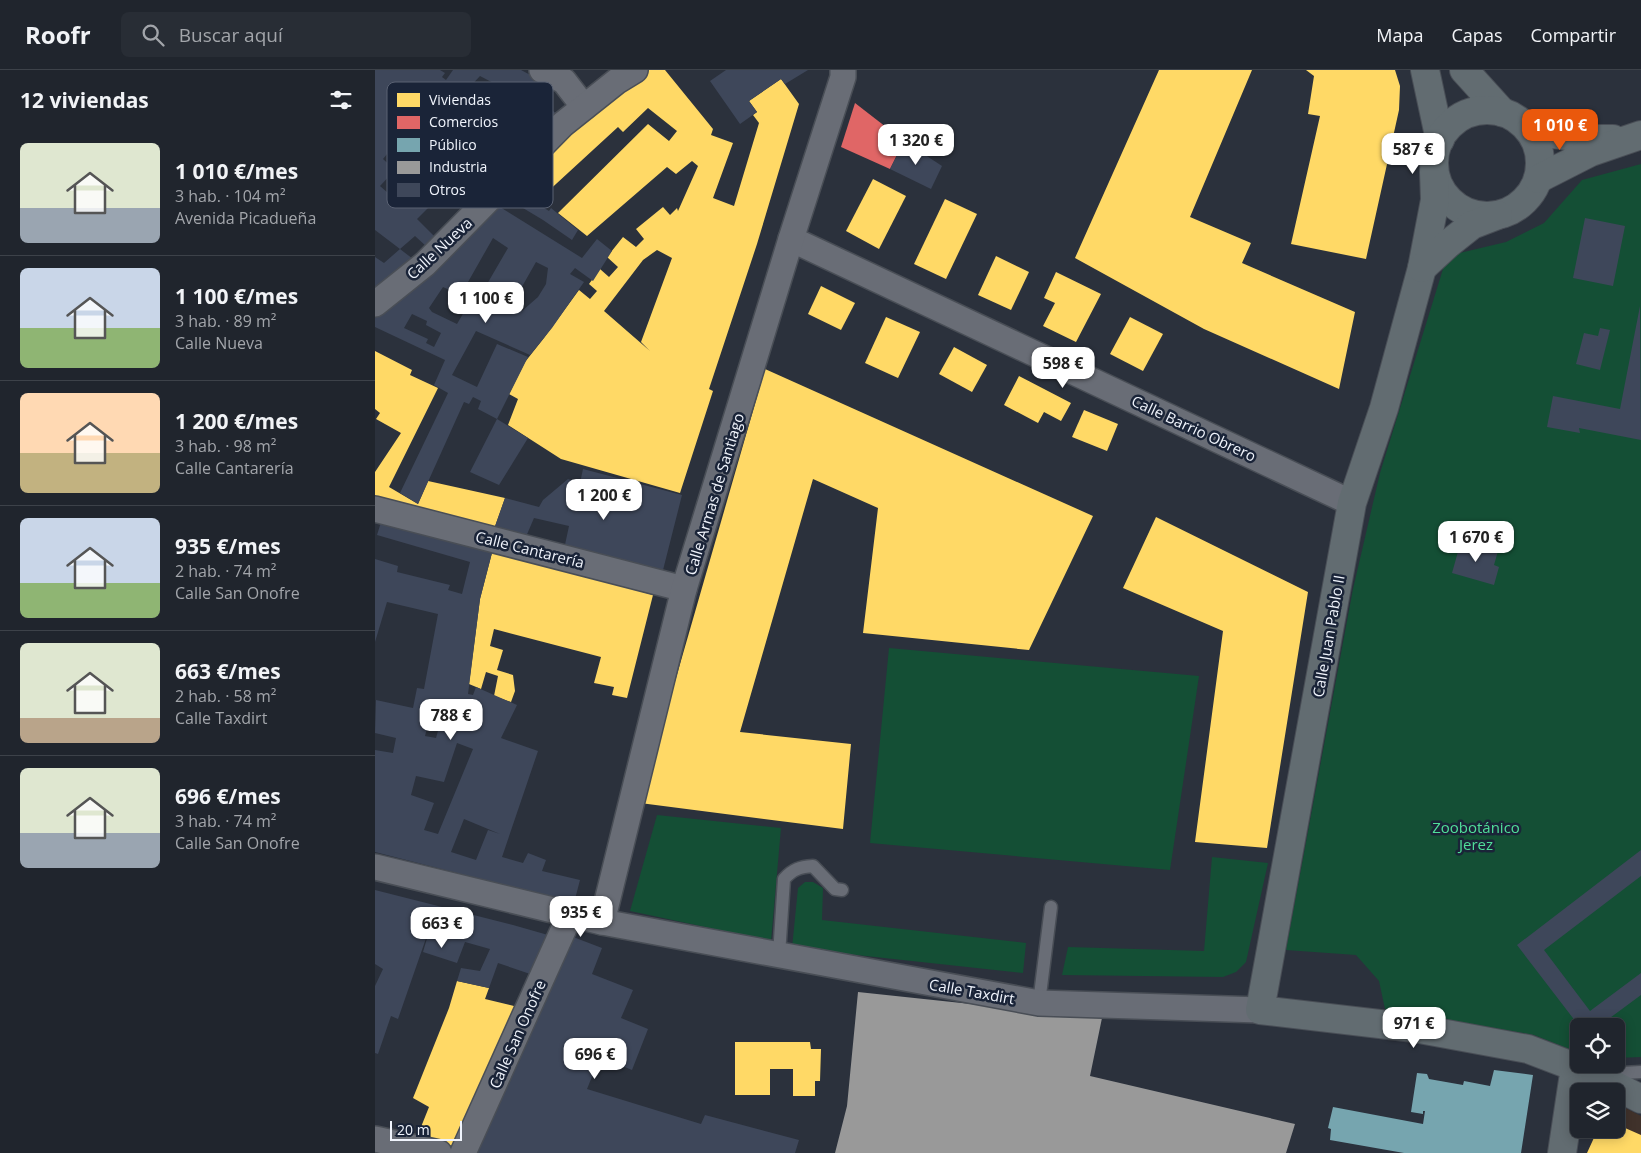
<!DOCTYPE html>
<html lang="es">
<meta charset="utf-8">
<style>
body{margin:0;font-family:"Open Sans",sans-serif;background:#282d35;color:#f1f3f6;height:100vh;display:flex;flex-direction:column;font-size:19px;white-space:nowrap}
*{box-sizing:border-box;margin:0}
p{font-size:16px;color:#a2a5aa}
.icon{flex:none;width:28px;height:28px;fill:none;stroke:currentColor;stroke-width:2;stroke-linecap:round;stroke-linejoin:round}
.map{position:relative;flex:1;overflow:hidden}
.details{display:flex;flex-direction:column;background:#20252d;width:375px}
.details>*{flex:none}
.buttons{position:absolute;left:1195px;top:948px;display:grid;gap:10px}
.buttons a{display:grid;place-items:center;width:55px;height:55px;border-radius:8px;background:#20252d;box-shadow:0 2px 12px #0003,0 0 0 1px #3d4249;font-size:25px}
.scale{position:absolute;left:15px;bottom:12px;width:72px;box-sizing:border-box;padding-left:5px;border:2px solid #f0f4fc;border-top:0;font-size:14px;line-height:18px;white-space:nowrap;color:#f0f4fc;-webkit-text-stroke:4px #1a2438;paint-order:stroke}
.price{position:absolute;translate:-50% -42px;padding:0 11px;border-radius:10px;background:#fff;color:#222;font-size:16px;line-height:32px;filter:drop-shadow(0 1px 2px #0008)}
.price::after{content:'';position:absolute;left:50%;top:30px;width:15px;height:11px;margin-left:-8px;background:inherit;clip-path:polygon(0 0,100% 0,50% 100%)}
.price.selected{background:#ea580c;color:#fff}
ul{padding:0;list-style:none}
li{display:flex;align-items:center;gap:15px;height:125px;padding:0 20px}
li+li{border-top:1px solid #3d4249}
li span{display:grid;place-items:center;flex:none;width:140px;height:100px;border-radius:8px;color:#555}
li>.icon{margin-inline-start:auto}
span .icon{width:60px;height:60px;fill:#fffc;stroke-width:1}
li b{font-size:21px}
h2{display:flex;justify-content:space-between;align-items:center;height:60px;padding:0 20px;font-size:21px}
header{display:flex;align-items:center;gap:30px;box-sizing:border-box;height:70px;padding:0 25px;background:#20252d;border-bottom:1px solid #3d4249}
header strong{font-size:24px}
nav{display:flex;gap:28px;margin-inline-start:auto;font-size:18px}
.search{width:350px;height:45px;background:#282d35;display:flex;align-items:center;gap:12px;box-sizing:border-box;padding:0 18px;border-radius:8px;color:#a2a5aa;font-size:19px}
main{display:flex;flex:1;min-height:0}
.map>svg:first-child{display:block}
.commercial{fill:#40322b}
.green{fill:#144f35}
.homes{fill:#ffd966;fill-rule:evenodd}
.shops{fill:#e06666}
.public{fill:#76a5af}
.industry{fill:#999}
.building{fill:#3e475a;fill-rule:evenodd}
.lines{fill:none;stroke-linecap:round;stroke-linejoin:round}
.lane-casing{stroke:#494e56;stroke-width:15}
.street-casing{stroke:#494e56;stroke-width:28}
.secondary-casing{stroke:#494e56;stroke-width:30}
.lane{stroke:#696d76;stroke-width:12}
.street{stroke:#696d76;stroke-width:25}
.secondary{stroke:#626c71;stroke-width:28}
.labels{text-anchor:middle;dominant-baseline:central;stroke-width:5;stroke-linejoin:round;paint-order:stroke}
.street-label{font-size:15px;fill:#f0f4fc;stroke:#1a2438}
.park-label{font-size:15px;fill:#50df99;stroke:#1a2438}
.key{fill:#1a2438;stroke:#5a6273;stroke-width:1}
.key-label{font-size:14px;fill:#f0f4fc}
</style>
<header>
<strong>Roofr</strong>
<div class="search"><svg class="icon" aria-label="search" viewBox="0 0 24 24"><circle cx="10" cy="10" r="6"/><path d="M15 15l6 6"/></svg>Buscar aquí</div>
<nav><a>Mapa</a><a>Capas</a><a>Compartir</a></nav>
</header>
<main>
<section class="details">
<h2>12 viviendas<svg class="icon" aria-label="filters" viewBox="0 0 24 24"><path d="M4 7h16M4 17h16"/><circle cx="9" cy="7" r="2"/><circle cx="15" cy="17" r="2"/></svg></h2>
<ul>
<li><span style="background:linear-gradient(#dfe7d0 65%,#9aa5b1 0)"><svg class="icon" aria-label="home" viewBox="0 0 24 24"><path d="M3 11l9-7 9 7M6 9v11h12V9"/></svg></span><div><b>1 010 €/mes</b><p>3 hab. · 104 m²</p><p>Avenida Picadueña</p></div></li>
<li><span style="background:linear-gradient(#c9d6e8 60%,#8fb573 0)"><svg class="icon" aria-label="home" viewBox="0 0 24 24"><path d="M3 11l9-7 9 7M6 9v11h12V9"/></svg></span><div><b>1 100 €/mes</b><p>3 hab. · 89 m²</p><p>Calle Nueva</p></div></li>
<li><span style="background:linear-gradient(#ffd9b3 60%,#c2b280 0)"><svg class="icon" aria-label="home" viewBox="0 0 24 24"><path d="M3 11l9-7 9 7M6 9v11h12V9"/></svg></span><div><b>1 200 €/mes</b><p>3 hab. · 98 m²</p><p>Calle Cantarería</p></div></li>
<li><span style="background:linear-gradient(#c9d6e8 65%,#8fb573 0)"><svg class="icon" aria-label="home" viewBox="0 0 24 24"><path d="M3 11l9-7 9 7M6 9v11h12V9"/></svg></span><div><b>935 €/mes</b><p>2 hab. · 74 m²</p><p>Calle San Onofre</p></div></li>
<li><span style="background:linear-gradient(#dfe7d0 75%,#b9a48a 0)"><svg class="icon" aria-label="home" viewBox="0 0 24 24"><path d="M3 11l9-7 9 7M6 9v11h12V9"/></svg></span><div><b>663 €/mes</b><p>2 hab. · 58 m²</p><p>Calle Taxdirt</p></div></li>
<li><span style="background:linear-gradient(#dfe7d0 65%,#9aa5b1 0)"><svg class="icon" aria-label="home" viewBox="0 0 24 24"><path d="M3 11l9-7 9 7M6 9v11h12V9"/></svg></span><div><b>696 €/mes</b><p>3 hab. · 74 m²</p><p>Calle San Onofre</p></div></li>
</ul>
</section>
<div class="map">
<svg width="1266" height="1083" viewBox="0 0 1266 1083">
<rect width="100%" height="100%" fill="#2b313c"/>
<polygon class="commercial" points="1241,1033 1266,1046 1266,1083 1212,1083 1223,1059 1241,1059"/>
<g class="green">
<polygon points="1266,94 1266,987 1241,988 1241,956 1204,956 1204,983 1159,965 1010,939 1004,911 981,885 911,880 978,519 1005,403 1072,186 1131,172 1169,153 1207,110"/>
<polygon points="514,578 824,606 795,800 495,773"/>
<polygon points="282,745 406,758 396,871 255,841"/>
<polygon points="837,787 893,793 871,892 861,902 848,907 687,905 693,877 829,881"/>
<polygon points="430,812 438,812 448,818 447,850 651,873 648,903 417,878 423,818"/>
</g>
<g class="homes">
<path d="M267 0H290L338 59 336 65 358 73 338 128 359 136 384 53 378 45 382 42 374 31 406 9 424 34 382 174 334 319 338 321 305 423 186 389 133 355 143 329 134 324 150 292 169 268 204 220 215 229 222 221 214 214 225 199 234 207 243 197 232 187 248 167 261 177 269 169 261 159 288 137 295 145 302 138 303 141 323 96 317 91 301 104 292 97 212 166 183 143 273 54 294 71 302 61 273 38 248 62 243 57 169 125 174 129 166 136 132 114ZM282 180 297 188 266 272 275 281 229 241 268 190Z"/>
<polygon points="784,0 877,0 815,147 876,173 867,193 980,242 964,319 829,259 700,188"/>
<polygon points="931,0 1020,0 1025,16 1024,40 991,189 916,174 945,46 933,44 939,6"/>
<polygon points="498,109 531,126 504,179 471,161"/>
<polygon points="570,129 602,144 571,209 539,194"/>
<polygon points="621,186 654,202 636,240 603,225"/>
<polygon points="681,202 726,224 701,272 668,256 680,233 669,228"/>
<polygon points="446,216 480,233 466,260 433,244"/>
<polygon points="511,247 545,262 523,308 490,293"/>
<polygon points="755,247 788,264 768,301 735,284"/>
<polygon points="579,277 612,295 597,322 564,304"/>
<polygon points="0,281 37,300 35,305 63,318 14,417 43,434 53,411 130,428 118,462 0,436 0,402 26,363 1,349 5,343 0,339"/>
<polygon points="390,299 718,446 654,580 488,563 503,438 438,409 365,662 476,674 468,759 265,733"/>
<polygon points="644,306 696,333 686,351 669,342 663,353 629,335"/>
<polygon points="709,340 743,354 732,381 697,367"/>
<polygon points="781,447 933,522 892,778 820,772 848,561 748,518"/>
<polygon points="118,479 278,525 252,628 237,625 239,617 219,613 226,587 119,559 115,576 128,580 122,600 138,605 140,621 136,632 119,626 123,606 111,602 106,619 94,614 105,529"/>
<polygon points="82,911 114,918 110,929 147,938 86,1078 42,1067 54,1037 38,1028 74,938"/>
<polygon points="360,972 435,972 436,979 446,979 445,1011 440,1011 440,1026 418,1026 418,999 395,999 395,1025 360,1025"/>
<polygon points="1241,1054 1266,1065 1266,1083 1212,1083 1223,1059 1241,1059"/>
</g>
<polygon class="shops" points="480,33 529,71 515,99 466,77"/>
<polygon class="public" points="1119,1000 1158,1005 1146,1083 1029,1083 955,1070 956,1059 953,1058 958,1037 1048,1054 1050,1041 1048,1041 1048,1044 1036,1042 1042,1003 1052,1004 1054,1009 1088,1015 1089,1011 1115,1016"/>
<polygon class="industry" points="483,922 727,948 715,1006 920,1054 911,1083 460,1083 472,1036"/>
<g class="building">
<path d="M0 0H65L70 3 67 7 71 10 78 0H146L180 18 166 32 182 44 88 140 17 78 8 89 20 100 5 116 29 137 43 123 56 135 42 149 61 168 52 177 40 166 25 179 38 189 0 219V187L9 193 25 179 0 160ZM105 6 145 27 137 36 118 20 103 34 89 23Z"/>
<polygon points="351,0 433,0 410,14 406,9 374,31 382,42 365,54 335,11"/>
<polygon points="529,71 567,96 556,119 515,99"/>
<polygon points="135,117 174,141 176,138 203,160 197,170 168,150 128,126"/>
<path d="M117 132 207 188 222 169 237 181 218 211 200 198 195 204 209 212 177 258 155 285 101 261 77 305 102 317 122 274 153 287 122 349 153 368 124 415 95 402 122 349 103 339 106 331 98 327 94 334 89 332 43 434 25 423 73 323 59 315 70 290 0 257V248L35 218ZM118 168 133 178 108 221 93 212ZM161 192 173 198 171 214 163 227 147 241 136 236ZM68 217 96 230 82 254 57 242 54 238ZM37 244 52 251 51 255 66 263 59 277 51 273 53 269 29 258Z"/>
<polygon points="1210,148 1250,156 1238,216 1198,208"/>
<polygon points="1265,236 1266,370 1204,358 1205,363 1172,357 1178,326 1245,339"/>
<polygon points="1225,258 1235,260 1225,300 1201,294 1209,263 1223,266"/>
<polygon points="208,399 307,425 286,508 188,484 194,456 159,448 150,469 118,462 130,428 164,437 168,430 193,409 205,413"/>
<path d="M7 449 118 479 105 529 93 624 98 625 101 617 142 635 126 668 163 681 127 787 148 793 153 783 171 790 167 801 205 810 199 833 0 782V680L18 683 21 668 0 663 1 630 38 638 42 618 49 619 63 544 12 532 0 572V489L23 496 22 502 75 515 73 520 87 524 95 492 2 465ZM58 634 70 636 61 668 50 666ZM82 673 98 679 63 764 49 760 59 733 36 725 41 706 69 712ZM89 749 125 764 113 760 101 790 76 782Z"/>
<polygon points="1086,471 1123,481 1119,495 1124,497 1119,515 1077,503"/>
<polygon points="1266,780 1266,806 1169,880 1215,941 1266,903 1266,925 1224,956 1204,956 1142,875"/>
<polygon points="0,820 138,855 180,867 164,907 123,893 114,918 82,911 86,898 105,901 115,879 90,872 82,893 48,882 57,851 23,949 16,946 3,984 0,983 0,916 8,899 0,894"/>
<polygon points="193,865 227,878 217,904 258,920 246,948 273,959 257,1000 225,987 212,1019 326,1054 330,1045 424,1070 420,1083 101,1083"/>
</g>
<g class="lines">
<defs>
<g id="lane">
<path d="M404 885 409 809C418 799 425 797 438 796L460 819 467 820"/>
<polyline points="664,933 676,837"/>
<polyline points="1229,1004 1266,1002"/>
</g>
<g id="street">
<polyline points="167,0 189,11 209,37"/>
<polyline points="416,169 977,433"/>
<polyline points="0,234 50,194 188,54 242,11 260,0"/>
<polyline points="0,439 309,519"/>
<polyline points="0,797 227,852 664,933 885,940"/>
<polyline points="227,852 309,519 416,169 468,7 468,0"/>
<polyline points="0,1069 64,1083"/>
<polyline points="88,1083 195,845"/>
</g>
<g id="secondary">
<polyline points="1050,0 1065,70"/>
<polyline points="1089,0 1127,42"/>
<circle cx="1112" cy="93" r="53"/>
<polyline points="1155,61 1215,69 1238,69"/>
<polyline points="1059,102 1060,130 1047,198 1009,338 977,433 885,940 1039,958 1153,979 1200,997 1187,1083"/>
<polyline points="1163,109 1216,82 1266,65"/>
<polyline points="1047,198 1073,174 1097,155 1123,145"/>
<polyline points="1217,1004 1266,1029"/>
</g>
</defs>
<use href="#lane" class="lane-casing"/>
<use href="#street" class="street-casing"/>
<use href="#secondary" class="secondary-casing"/>
<use href="#lane" class="lane"/>
<use href="#street" class="street"/>
<use href="#secondary" class="secondary"/>
</g>
<g class="labels">
<g class="street-label">
<text transform="translate(64 178) rotate(-43)">Calle Nueva</text>
<text transform="translate(819 358) rotate(25)">Calle Barrio Obrero</text>
<text transform="translate(339 424) rotate(-73)">Calle Armas de Santiago</text>
<text transform="translate(155 479) rotate(14)">Calle Cantarería</text>
<text transform="translate(953 566) rotate(-80)">Calle Juan Pablo II</text>
<text transform="translate(597 921) rotate(10)">Calle Taxdirt</text>
<text transform="translate(142 964) rotate(-66)">Calle San Onofre</text>
</g>
<g class="park-label">
<text x="1101" y="757">Zoobotánico<tspan x="1101" dy="17">Jerez</tspan></text>
</g>
</g>
<rect x="12" y="12" width="166" height="126" rx="8" class="key"/>
<rect x="22" y="23" width="23" height="14" fill="#ffd966"/>
<rect x="22" y="46" width="23" height="13" fill="#e06666"/>
<rect x="22" y="68" width="23" height="14" fill="#76a5af"/>
<rect x="22" y="91" width="23" height="13" fill="#999"/>
<rect x="22" y="113" width="23" height="14" fill="#3e475a"/>
<g class="key-label">
<text x="54" y="35">Viviendas</text>
<text x="54" y="57">Comercios</text>
<text x="54" y="80">Público</text>
<text x="54" y="102">Industria</text>
<text x="54" y="125">Otros</text>
</g>
</svg>
<div class="buttons">
<a><svg class="icon" aria-label="locate" viewBox="0 0 24 24"><circle cx="12" cy="12" r="6"/><path d="M12 2v4M12 18v4M2 12h4M18 12h4"/></svg></a>
<a><svg class="icon" aria-label="layers" viewBox="0 0 24 24"><path d="M12 4l9 5-9 5-9-5zM3 14l9 5 9-5"/></svg></a>
</div>
<div class="scale">20 m</div>
<b class="price selected" style="left:1185px;top:81px">1 010 €</b>
<b class="price" style="left:541px;top:96px">1 320 €</b>
<b class="price" style="left:1038px;top:105px">587 €</b>
<b class="price" style="left:111px;top:254px">1 100 €</b>
<b class="price" style="left:688px;top:319px">598 €</b>
<b class="price" style="left:229px;top:451px">1 200 €</b>
<b class="price" style="left:1101px;top:493px">1 670 €</b>
<b class="price" style="left:76px;top:671px">788 €</b>
<b class="price" style="left:206px;top:868px">935 €</b>
<b class="price" style="left:67px;top:879px">663 €</b>
<b class="price" style="left:1039px;top:979px">971 €</b>
<b class="price" style="left:220px;top:1010px">696 €</b>
</div>
</main>
